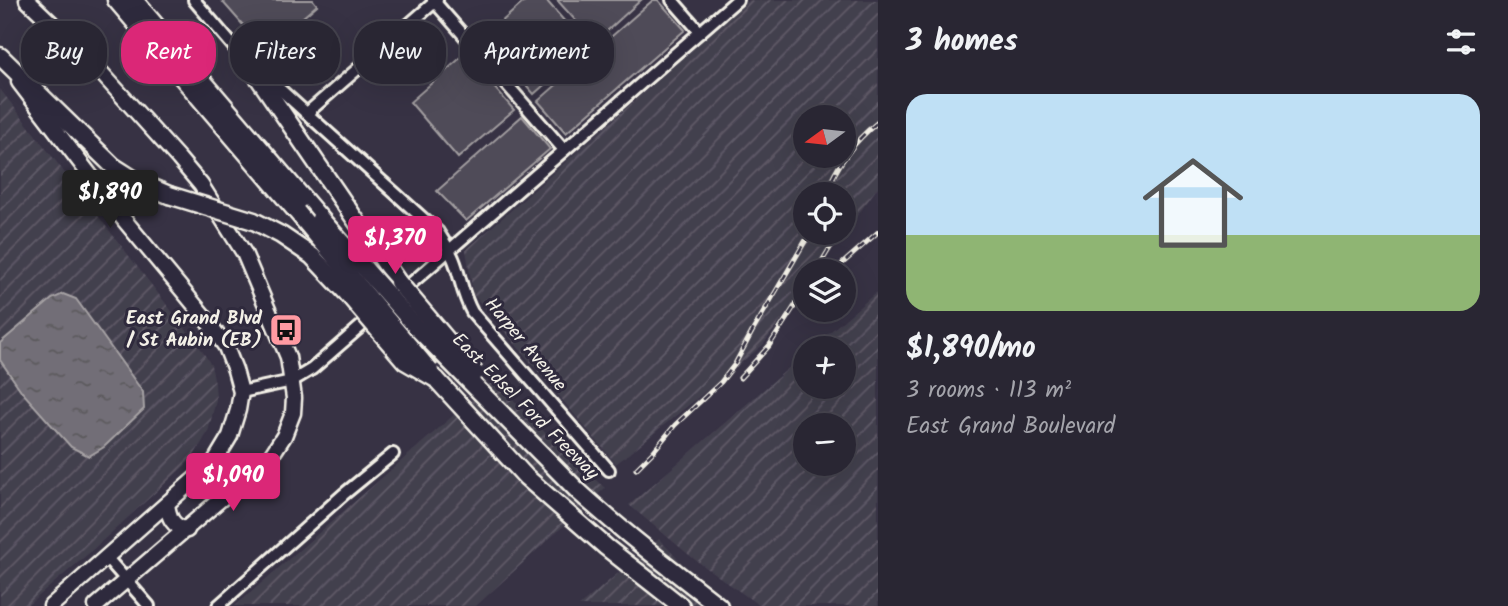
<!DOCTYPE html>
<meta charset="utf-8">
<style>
body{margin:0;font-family:Kalam,sans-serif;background:#35323f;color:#f1f3f6;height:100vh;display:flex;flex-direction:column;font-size:26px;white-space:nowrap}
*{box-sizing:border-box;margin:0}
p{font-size:23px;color:#a5a5ac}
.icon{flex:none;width:38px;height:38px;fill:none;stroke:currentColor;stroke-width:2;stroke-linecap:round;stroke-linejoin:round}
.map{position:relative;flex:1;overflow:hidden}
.sheet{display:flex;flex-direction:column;background:#292633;width:630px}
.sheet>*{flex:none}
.top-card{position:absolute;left:21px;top:21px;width:665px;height:63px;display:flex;gap:14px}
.needle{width:46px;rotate:255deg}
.controls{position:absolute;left:793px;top:105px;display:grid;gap:14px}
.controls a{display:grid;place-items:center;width:63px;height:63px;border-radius:50%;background:#292633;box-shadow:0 7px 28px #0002,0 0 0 2px #45434e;font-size:35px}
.price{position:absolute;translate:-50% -60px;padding:0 16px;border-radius:7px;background:#db2777;color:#fff;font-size:23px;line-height:46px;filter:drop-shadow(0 2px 4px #0008)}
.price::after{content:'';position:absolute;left:50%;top:42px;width:21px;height:16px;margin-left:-10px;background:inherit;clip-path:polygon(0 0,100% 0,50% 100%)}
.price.selected{background:#222;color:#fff}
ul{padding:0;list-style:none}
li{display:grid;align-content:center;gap:14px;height:371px;padding:0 28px}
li+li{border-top:2px solid #45434e}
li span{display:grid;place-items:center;height:217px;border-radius:21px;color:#555}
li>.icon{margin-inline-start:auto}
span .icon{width:126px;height:126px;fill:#fffc;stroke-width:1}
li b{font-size:30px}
h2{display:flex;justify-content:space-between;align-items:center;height:84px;padding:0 28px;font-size:30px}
.tag{padding:0 24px;border-radius:28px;background:#292633;box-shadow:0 7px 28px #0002,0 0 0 2px #45434e;font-size:24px;line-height:63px}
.tag.selected{background:#db2777;color:#fff}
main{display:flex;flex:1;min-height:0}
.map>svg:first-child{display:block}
.industrial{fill:url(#industrial-furrows);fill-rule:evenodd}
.green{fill:#504b59;stroke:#a29ea0;stroke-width:2}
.water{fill:url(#water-ripples);stroke:#a6a2a4;stroke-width:2}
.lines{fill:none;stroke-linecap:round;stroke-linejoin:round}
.minor-casing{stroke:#f4f1e8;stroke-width:16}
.major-casing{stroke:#f4f1e8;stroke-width:19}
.highway-casing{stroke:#f4f1e8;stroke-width:21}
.minor{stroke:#2f2a3d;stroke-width:10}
.major{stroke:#2f2a3d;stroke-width:14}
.highway{stroke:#2f2a3d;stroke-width:16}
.rail-casing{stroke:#f4f1e8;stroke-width:5}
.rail{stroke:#2f2a3d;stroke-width:2.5;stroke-dasharray:8;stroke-linecap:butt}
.highway-bridge-casing{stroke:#f4f1e8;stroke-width:21;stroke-linecap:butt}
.highway-bridge{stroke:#2f2a3d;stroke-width:16}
.labels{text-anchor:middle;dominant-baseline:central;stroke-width:6;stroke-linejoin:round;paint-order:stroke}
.poi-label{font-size:19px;font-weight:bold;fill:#f4f1e8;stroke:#2f2a3d;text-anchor:end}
.street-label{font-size:19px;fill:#f4f1e8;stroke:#2f2a3d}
</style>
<main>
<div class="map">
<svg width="878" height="606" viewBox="0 0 878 606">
<defs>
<pattern id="industrial-furrows" width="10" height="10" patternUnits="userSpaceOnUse" patternTransform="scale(1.75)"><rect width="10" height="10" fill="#433f4e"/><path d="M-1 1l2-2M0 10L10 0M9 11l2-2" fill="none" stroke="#5f5b68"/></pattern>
<pattern id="water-ripples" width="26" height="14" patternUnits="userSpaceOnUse" patternTransform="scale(1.75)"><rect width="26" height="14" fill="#726e77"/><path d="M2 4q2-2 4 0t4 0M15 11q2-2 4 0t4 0" fill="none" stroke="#5b595c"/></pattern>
</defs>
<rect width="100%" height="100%" fill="#373244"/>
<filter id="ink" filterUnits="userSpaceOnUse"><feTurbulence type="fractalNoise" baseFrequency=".0143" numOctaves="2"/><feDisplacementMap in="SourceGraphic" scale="14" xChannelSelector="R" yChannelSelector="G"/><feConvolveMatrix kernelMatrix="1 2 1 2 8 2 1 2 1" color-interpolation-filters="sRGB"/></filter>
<g filter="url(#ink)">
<g class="industrial">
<path d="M749 0H878V187L817 271H805V288L763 345 616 464 473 294 466 250ZM805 117H844V156H805ZM805 194H844V233H805Z"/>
<polygon points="0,89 201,349 211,365 215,383 216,400 208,432 192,459 88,554 27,606 0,606"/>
<path d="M878 291V606H760L694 559 629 505 805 354V387H844V348H811ZM844 425V464H805V425Z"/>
<polygon points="494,380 567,455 605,488 476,606 235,606"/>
<polygon points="659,539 722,606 579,606"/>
</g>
<g class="green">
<polygon points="221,0 313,0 317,5 265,50"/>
<polygon points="526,0 546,0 587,47 534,94 484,37"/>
<polygon points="557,0 641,0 595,42"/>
<polygon points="653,0 658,0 685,30 566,133 538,101"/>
<polygon points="465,54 514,110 458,158 410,102"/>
<polygon points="522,116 550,149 466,221 437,191"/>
</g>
<polygon class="water" points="63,294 76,299 143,392 144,409 104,447 89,456 71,447 22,392 0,360 0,343 52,299"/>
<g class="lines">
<defs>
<g id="minor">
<path d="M194 0 251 67 263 74 284 93 438 232C444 242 451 251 455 263 461 280 463 296 472 312L609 470"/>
<polyline points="433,0 564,150"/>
<polyline points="672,0 700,32"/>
<polyline points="307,113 437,0"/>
<polyline points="400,293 737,0"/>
<polyline points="241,392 292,381 312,369 374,315"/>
<polyline points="106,557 149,606"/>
<polyline points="218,606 344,494 393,454"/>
</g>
<g id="major">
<polyline points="27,0 87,57 179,159 201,185 244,253 288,357 294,398 293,413 284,436 271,456 96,606"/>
<polyline points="19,82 125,221 203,315 226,347 235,370 241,392 238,410 230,436 215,461 51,606"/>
<path d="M167 504C169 518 172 526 187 530"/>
</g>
<g id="highway">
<polyline points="116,0 297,212"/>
<polyline points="134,0 320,218"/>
<polyline points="0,56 113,166 138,182 169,195"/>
<polyline points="251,67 398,282"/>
<polyline points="436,379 526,477 606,547 681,606"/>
<path d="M578 491C623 532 671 569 719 606"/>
</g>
</defs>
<use href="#minor" class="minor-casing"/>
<use href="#major" class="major-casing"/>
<use href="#highway" class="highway-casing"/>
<use href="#minor" class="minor"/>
<use href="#major" class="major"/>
<use href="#highway" class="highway"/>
<defs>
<g id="rail">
<path d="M826 194C836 166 854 141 878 122"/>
<polyline points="816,271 839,233"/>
<polyline points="834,271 878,232"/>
<polyline points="740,378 769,346 805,290"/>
<polyline points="636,469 652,453 675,425 721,382 735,364 752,332 810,233"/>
</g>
</defs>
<use href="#rail" class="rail-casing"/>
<use href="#rail" class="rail"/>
<defs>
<g id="highway-bridge">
<polyline points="169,195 254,221 281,235 312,256 346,292 405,361 436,379"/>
<polyline points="297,212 430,371"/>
<polyline points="320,218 417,328 578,491"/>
<polyline points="398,282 475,373"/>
</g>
</defs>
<use href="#highway-bridge" class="highway-bridge-casing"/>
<use href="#highway-bridge" class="highway-bridge"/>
</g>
</g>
<defs>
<symbol id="bus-square" viewBox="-11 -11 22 22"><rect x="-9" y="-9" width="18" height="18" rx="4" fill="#ff9aa2" stroke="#2f2a3d"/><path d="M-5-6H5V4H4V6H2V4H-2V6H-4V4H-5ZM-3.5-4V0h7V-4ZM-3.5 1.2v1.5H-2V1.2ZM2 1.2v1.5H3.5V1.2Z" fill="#111"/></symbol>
</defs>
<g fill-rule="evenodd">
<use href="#bus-square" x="267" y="311" width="38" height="38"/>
</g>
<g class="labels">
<g class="poi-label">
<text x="262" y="319">East Grand Blvd<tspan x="262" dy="22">/ St Aubin (EB)</tspan></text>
</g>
<g class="street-label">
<text transform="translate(525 345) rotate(50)">Harper Avenue</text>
<text transform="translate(525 407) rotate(45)">East Edsel Ford Freeway</text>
</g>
</g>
</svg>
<div class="controls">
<a><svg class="needle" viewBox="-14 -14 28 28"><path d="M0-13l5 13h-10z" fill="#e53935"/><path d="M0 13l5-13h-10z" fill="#a5a5ac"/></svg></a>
<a><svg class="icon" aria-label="locate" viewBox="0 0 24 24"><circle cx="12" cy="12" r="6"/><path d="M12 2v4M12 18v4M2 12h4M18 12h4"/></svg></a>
<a><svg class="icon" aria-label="layers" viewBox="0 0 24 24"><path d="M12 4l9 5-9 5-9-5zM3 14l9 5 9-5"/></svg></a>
<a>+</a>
<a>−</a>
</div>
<b class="price selected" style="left:110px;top:230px">$1,890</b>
<b class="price" style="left:395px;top:276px">$1,370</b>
<b class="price" style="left:233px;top:513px">$1,090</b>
<div class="top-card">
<a class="tag">Buy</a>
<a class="tag selected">Rent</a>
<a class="tag">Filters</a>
<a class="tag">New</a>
<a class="tag">Apartment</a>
</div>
</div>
<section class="sheet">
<h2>3 homes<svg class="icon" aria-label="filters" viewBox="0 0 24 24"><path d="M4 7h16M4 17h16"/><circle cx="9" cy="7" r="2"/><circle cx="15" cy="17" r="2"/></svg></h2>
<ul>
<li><span style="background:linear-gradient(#bfe0f5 65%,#8fb573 0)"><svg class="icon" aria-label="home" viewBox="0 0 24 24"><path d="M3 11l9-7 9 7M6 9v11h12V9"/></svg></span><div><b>$1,890/mo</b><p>3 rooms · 113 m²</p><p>East Grand Boulevard</p></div></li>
</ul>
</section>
</main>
